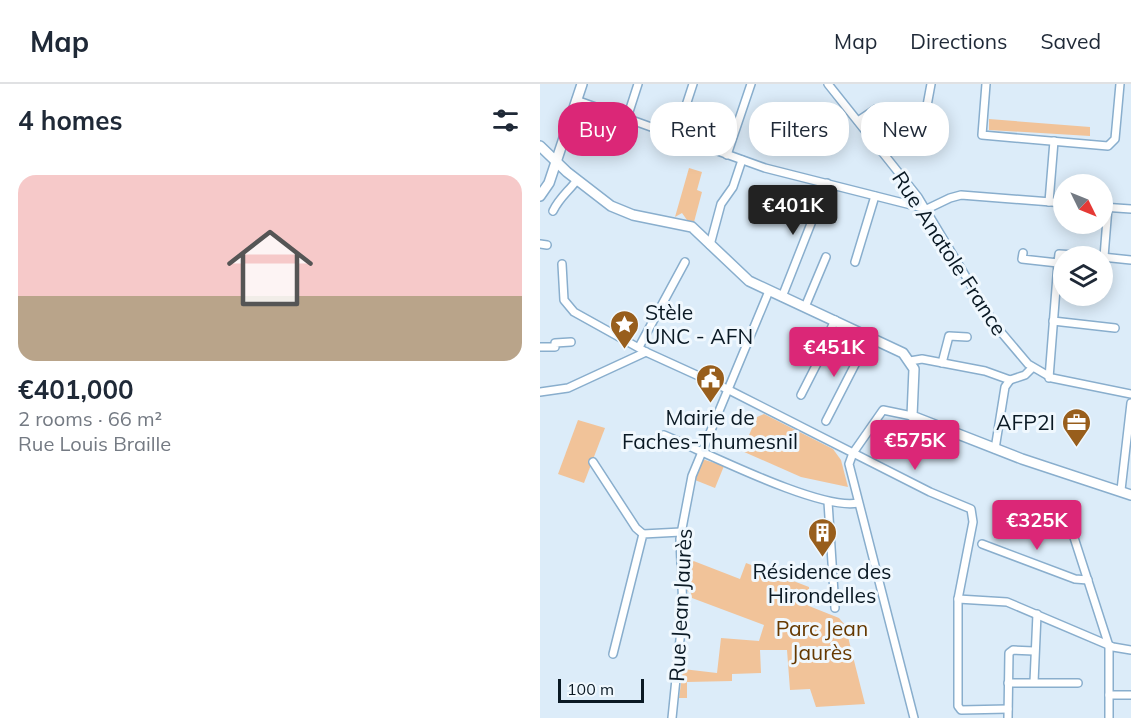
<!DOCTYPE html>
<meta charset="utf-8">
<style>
body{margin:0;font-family:Mulish,sans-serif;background:#f6f6f7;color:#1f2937;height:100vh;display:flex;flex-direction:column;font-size:22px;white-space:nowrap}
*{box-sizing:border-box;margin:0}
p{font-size:20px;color:#747a83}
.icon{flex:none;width:33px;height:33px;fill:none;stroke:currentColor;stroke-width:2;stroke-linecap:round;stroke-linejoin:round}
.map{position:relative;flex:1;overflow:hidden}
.details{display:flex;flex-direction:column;background:#fff;width:540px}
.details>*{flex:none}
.hud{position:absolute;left:18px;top:18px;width:483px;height:54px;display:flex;gap:12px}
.needle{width:39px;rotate:133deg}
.fabs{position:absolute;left:513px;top:90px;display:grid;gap:12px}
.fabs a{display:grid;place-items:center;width:60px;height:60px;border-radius:50%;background:#fff;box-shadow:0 3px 15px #0003;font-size:30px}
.scale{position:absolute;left:18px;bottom:15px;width:86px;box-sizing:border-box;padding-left:6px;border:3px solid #0a1924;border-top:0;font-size:16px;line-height:21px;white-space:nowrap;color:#0a1924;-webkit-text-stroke:4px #f0f8fe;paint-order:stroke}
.price{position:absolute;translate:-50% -51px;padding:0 14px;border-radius:6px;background:#db2777;color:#fff;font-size:20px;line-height:39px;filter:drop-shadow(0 2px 3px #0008)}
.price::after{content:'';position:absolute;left:50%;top:36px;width:18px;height:14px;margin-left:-9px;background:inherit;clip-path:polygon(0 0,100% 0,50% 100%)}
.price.current{background:#222;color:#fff}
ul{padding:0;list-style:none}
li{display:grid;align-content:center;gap:12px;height:318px;padding:0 18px}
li+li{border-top:2px solid #e0e1e3}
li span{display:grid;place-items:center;height:186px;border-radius:18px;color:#555}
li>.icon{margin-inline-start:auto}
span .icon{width:108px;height:108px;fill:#fffc;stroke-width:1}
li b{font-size:26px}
h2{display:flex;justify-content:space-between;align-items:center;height:72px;padding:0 18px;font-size:26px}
.pill{padding:0 21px;border-radius:24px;background:#fff;box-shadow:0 3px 15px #0003;font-size:21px;line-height:54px}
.pill.current{background:#db2777;color:#fff}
header{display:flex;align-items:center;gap:36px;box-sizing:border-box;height:84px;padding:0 30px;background:#fff;border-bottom:2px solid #e0e1e3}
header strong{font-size:28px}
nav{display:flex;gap:33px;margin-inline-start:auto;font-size:21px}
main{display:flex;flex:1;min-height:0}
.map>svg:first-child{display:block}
.green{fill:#f1c399}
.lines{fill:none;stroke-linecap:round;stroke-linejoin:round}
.street-casing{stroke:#89aecd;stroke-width:10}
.secondary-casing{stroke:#89aecd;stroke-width:12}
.street{stroke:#fff;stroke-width:7}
.secondary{stroke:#fff;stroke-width:9}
.labels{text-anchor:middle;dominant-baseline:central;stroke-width:6;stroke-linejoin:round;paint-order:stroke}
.street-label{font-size:21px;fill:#0a1924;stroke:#f0f8fe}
.poi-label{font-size:21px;fill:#0a1924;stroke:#f0f8fe}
.park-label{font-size:21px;fill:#663900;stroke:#f0f8fe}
</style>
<header>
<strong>Map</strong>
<nav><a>Map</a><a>Directions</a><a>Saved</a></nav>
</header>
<main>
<section class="details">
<h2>4 homes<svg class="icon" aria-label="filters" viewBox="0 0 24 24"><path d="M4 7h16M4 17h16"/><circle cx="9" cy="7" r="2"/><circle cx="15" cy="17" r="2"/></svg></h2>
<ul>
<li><span style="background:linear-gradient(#f6c9c9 65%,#b9a48a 0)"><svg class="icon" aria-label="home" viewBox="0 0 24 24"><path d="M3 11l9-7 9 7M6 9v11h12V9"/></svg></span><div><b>€401,000</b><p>2 rooms · 66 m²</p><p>Rue Louis Braille</p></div></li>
</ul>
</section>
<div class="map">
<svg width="591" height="634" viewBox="0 0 591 634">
<rect width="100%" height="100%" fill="#dcecf9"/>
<g class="green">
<polygon points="449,35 550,43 550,52 449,46"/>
<polygon points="149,84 162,88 157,106 162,108 154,138 147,136 142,129 135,133"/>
<polygon points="224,330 293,365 301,376 308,403 261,393 202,367 217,333"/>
<polygon points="38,336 65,344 44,399 18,390"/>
<polygon points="162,375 184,382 175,404 155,396"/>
<polygon points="151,476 200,495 206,479 269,503 269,522 299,534 305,541 325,620 276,623 270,605 250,606 247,566 220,566 221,589 192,590 192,597 147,598 147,614 139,614 143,585 177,589 181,554 219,557 224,541 152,514 151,509 147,507 151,503 147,495 151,490"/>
</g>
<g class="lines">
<defs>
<g id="street">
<polyline points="288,0 378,113 455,241 488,280 512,294 591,310"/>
<polyline points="446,0 442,51 568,62 575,55 580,0"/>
<polyline points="36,16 225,84 387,125"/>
<polyline points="87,34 98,0"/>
<polyline points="318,37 336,25 381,32 386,27 391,0"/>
<polyline points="136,52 153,0"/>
<polyline points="187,71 211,0"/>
<polyline points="509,118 514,57"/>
<polyline points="562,123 591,125"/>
<polyline points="387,125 410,114 421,111 524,119"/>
<path d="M13 127C20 113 28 108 37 96"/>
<polyline points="0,160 7,161"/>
<polyline points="170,161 181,120 193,103 202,76"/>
<polyline points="483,169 482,175 518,179 519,170 552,172"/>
<polyline points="562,173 591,176"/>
<polyline points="564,173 568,123"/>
<polyline points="315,178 335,112"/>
<polyline points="22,180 24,216 34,228 106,268 185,304 390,408 431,425 433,438 418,515 418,622 421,626 468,625"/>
<polyline points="242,213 287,99"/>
<polyline points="265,223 286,173"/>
<polyline points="513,237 575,244"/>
<polyline points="0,263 15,263 15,259 31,258"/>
<polyline points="99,263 145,178"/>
<polyline points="370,277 382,275 445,287 470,296 485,291 492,284"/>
<polyline points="402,279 409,252 427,253"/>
<polyline points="509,294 518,179"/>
<polyline points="0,308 28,304 106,268"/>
<polyline points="261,311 291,252 288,251 295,236"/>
<polyline points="372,332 343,326 313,369 309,380 374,634"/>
<polyline points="286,337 324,263"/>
<path d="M124 351C165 368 280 427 318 419"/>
<polyline points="455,365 465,303 470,296"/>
<polyline points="53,378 96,444 103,450"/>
<polyline points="581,406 591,319"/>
<polyline points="288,418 295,524"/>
<polyline points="533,425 529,438 569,562 569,634"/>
<polyline points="442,460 535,495 548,496"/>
<polyline points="418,515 467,518 573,563 591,566"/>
<polyline points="73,570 103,450 141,448"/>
<polyline points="494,598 497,530"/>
<polyline points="468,599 538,599"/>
<polyline points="569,611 591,611"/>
<polyline points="132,634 143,526 140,455 152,392 229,207"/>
<polyline points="468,634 469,569 473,566 494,567"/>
</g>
<g id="secondary">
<polyline points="0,62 27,88 71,122 93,131 152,143 209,197 363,269 374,285 372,332 482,375 591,411"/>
<polyline points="0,112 9,99 42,0"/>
</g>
</defs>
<use href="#street" class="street-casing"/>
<use href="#secondary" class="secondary-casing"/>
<use href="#street" class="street"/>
<use href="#secondary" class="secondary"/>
</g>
<defs>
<symbol id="sight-pin" viewBox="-11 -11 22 30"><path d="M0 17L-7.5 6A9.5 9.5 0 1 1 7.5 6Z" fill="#985e1c" stroke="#f0f8fe"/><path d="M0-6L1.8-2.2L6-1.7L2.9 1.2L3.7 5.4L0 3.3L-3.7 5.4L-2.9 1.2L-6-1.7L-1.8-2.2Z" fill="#fff"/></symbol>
<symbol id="civic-pin" viewBox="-11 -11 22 30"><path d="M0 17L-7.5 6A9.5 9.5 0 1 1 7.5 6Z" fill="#985e1c" stroke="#f0f8fe"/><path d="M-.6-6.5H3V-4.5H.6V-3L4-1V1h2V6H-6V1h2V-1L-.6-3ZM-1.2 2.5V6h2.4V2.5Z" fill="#fff"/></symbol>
<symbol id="office-pin" viewBox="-11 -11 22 30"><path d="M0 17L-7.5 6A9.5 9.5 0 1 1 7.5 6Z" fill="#985e1c" stroke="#f0f8fe"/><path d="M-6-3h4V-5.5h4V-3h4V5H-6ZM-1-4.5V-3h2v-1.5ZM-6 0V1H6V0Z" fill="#fff"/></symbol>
<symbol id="building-pin" viewBox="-11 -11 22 30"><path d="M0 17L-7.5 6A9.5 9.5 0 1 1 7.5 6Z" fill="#985e1c" stroke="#f0f8fe"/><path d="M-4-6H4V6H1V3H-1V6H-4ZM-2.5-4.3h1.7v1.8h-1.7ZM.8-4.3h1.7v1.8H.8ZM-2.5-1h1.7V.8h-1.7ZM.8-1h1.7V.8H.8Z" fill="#fff"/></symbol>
</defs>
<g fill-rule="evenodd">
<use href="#sight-pin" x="68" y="224" width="33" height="45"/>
<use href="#civic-pin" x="154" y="278" width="33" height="45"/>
<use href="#office-pin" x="520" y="322" width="33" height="45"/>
<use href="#building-pin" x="266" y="432" width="33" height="45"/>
</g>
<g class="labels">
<g class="street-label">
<text transform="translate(410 169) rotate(57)">Rue Anatole France</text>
<text transform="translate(140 521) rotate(-87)">Rue Jean Jaurès</text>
</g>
<g class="poi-label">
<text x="105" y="228" text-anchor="start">Stèle<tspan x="105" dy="24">UNC - AFN</tspan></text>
<text x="170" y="333">Mairie de<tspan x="170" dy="24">Faches-Thumesnil</tspan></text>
<text x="515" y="338" text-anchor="end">AFP2I</text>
<text x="282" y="487">Résidence des<tspan x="282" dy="24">Hirondelles</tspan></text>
</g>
<g class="park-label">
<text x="282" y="544">Parc Jean<tspan x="282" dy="24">Jaurès</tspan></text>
</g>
</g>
</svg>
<div class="fabs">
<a><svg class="needle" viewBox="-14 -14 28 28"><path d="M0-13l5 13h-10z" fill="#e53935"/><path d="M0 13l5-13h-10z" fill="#747a83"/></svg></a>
<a><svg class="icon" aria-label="layers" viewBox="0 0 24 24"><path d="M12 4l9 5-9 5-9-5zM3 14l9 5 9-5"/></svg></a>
</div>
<div class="scale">100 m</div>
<b class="price current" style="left:253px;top:152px">€401K</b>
<b class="price" style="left:294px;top:294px">€451K</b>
<b class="price" style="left:375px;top:387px">€575K</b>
<b class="price" style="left:497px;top:467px">€325K</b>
<div class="hud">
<a class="pill current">Buy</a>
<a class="pill">Rent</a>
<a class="pill">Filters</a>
<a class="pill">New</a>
</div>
</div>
</main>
